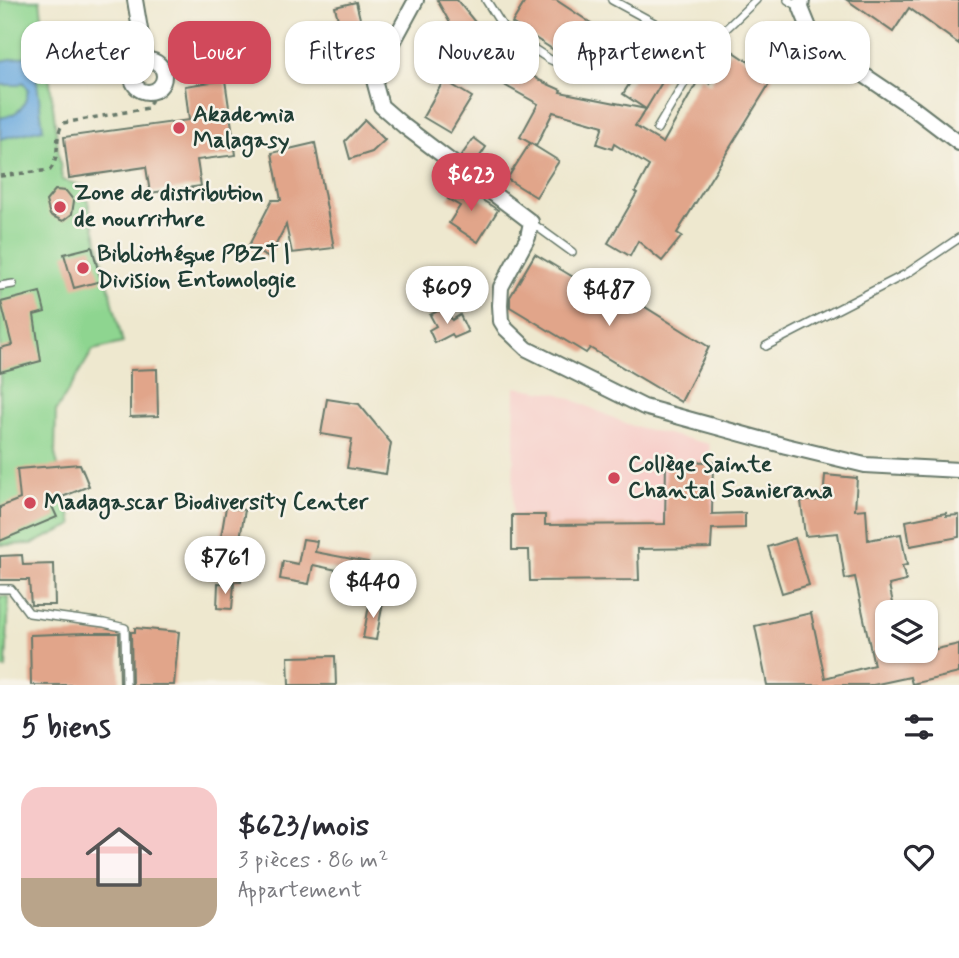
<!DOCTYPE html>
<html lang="fr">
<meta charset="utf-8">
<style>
body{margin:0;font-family:Mynerve,sans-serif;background:#f7f7f7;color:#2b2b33;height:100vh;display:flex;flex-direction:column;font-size:26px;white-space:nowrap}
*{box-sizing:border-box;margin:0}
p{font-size:23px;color:#7c7c81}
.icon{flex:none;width:38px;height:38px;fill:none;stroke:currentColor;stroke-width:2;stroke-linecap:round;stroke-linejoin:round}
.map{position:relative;height:685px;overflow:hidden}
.drawer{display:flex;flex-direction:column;background:#fff;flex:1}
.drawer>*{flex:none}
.top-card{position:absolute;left:21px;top:21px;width:917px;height:63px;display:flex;gap:14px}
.tools{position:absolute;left:875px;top:600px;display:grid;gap:14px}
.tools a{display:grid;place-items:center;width:63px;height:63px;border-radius:14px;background:#fff;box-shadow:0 2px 5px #0004;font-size:35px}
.price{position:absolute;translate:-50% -60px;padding:0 16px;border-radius:24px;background:#fff;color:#222;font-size:23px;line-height:46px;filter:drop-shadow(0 2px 4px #0008)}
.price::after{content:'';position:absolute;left:50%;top:42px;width:21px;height:16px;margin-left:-10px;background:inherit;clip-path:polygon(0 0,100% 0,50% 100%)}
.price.active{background:#d1495b;color:#fff}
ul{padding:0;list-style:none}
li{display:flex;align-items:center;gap:21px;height:175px;padding:0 21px}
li+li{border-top:2px solid #e1e1e2}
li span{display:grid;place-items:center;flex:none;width:196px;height:140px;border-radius:21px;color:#555}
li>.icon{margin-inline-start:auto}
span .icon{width:84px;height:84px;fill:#fffc;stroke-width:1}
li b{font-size:30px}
h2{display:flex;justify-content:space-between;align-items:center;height:84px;padding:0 21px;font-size:30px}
.tag{padding:0 24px;border-radius:21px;background:#fff;box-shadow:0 2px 5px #0004;font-size:24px;line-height:63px}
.tag.active{background:#d1495b;color:#fff}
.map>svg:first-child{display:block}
.built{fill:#f7d0cb}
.green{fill:#8ed590;stroke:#568962;stroke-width:2}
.water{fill:#6caade;stroke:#467489;stroke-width:2}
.building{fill:#e1a58a}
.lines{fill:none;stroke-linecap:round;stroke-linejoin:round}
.service-casing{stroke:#67796a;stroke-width:10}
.minor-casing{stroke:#67796a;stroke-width:18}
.path{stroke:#67796a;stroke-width:3.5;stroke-dasharray:5 5;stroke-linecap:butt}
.service{stroke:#fff;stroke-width:7}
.minor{stroke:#fff;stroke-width:14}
.poi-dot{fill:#d1495b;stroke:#f7f3e8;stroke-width:2.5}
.labels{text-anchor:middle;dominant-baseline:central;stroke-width:5;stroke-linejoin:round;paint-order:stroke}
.poi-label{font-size:23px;font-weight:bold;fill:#1f3d34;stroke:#f7f3e8;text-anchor:start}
</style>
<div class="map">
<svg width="959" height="685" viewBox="0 0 959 685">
<rect width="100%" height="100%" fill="#f7f3e8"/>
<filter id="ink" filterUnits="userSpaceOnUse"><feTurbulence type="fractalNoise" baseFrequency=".0143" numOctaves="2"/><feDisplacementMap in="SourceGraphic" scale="14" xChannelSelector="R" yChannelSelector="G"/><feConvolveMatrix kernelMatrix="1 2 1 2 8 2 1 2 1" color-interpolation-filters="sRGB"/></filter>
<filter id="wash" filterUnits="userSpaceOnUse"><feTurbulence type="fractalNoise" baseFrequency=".00686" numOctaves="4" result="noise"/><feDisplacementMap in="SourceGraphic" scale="28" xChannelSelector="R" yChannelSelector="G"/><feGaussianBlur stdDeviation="1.57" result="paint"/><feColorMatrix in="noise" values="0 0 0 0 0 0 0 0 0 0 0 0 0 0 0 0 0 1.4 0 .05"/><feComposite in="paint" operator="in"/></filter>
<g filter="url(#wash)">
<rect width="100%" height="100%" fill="#eee8cf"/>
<polygon class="built" points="515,387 560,394 629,425 709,444 716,495 711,548 512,550"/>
<g class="green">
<polygon points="0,0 40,0 62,180 84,186 123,343 93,350 56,411 55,454 73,525 32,544 0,545"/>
<polygon points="0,596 9,597 6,668 0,668"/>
</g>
<path class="water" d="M27 56 36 74 43 129 0 139V118C18 115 26 107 28 89L23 82 18 85H0V61Z"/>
<g id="blocks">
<g class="building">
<polygon points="437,0 457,0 496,48 517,66 541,81 561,90 560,92 646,109 635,126 663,143 700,77 710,84 731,50 773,78 677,233 682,236 662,261 638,241 630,256 608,243 637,193 635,192 649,166 614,144 612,149 597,144 603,126 553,112 536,146 520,137 538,104 506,86 482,65 460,41"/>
<polygon points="526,0 556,0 600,29 577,65 512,23"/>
<polygon points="847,0 959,0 959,44 909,8 893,32"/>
<polygon points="356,2 363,31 342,36 335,7"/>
<polygon points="656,42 667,74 646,109 623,94"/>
<polygon points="225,80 236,155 197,160 201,186 150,193 146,167 69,178 64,137 189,120 185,86"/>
<polygon points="444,80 472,97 450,133 423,117"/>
<polygon points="365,120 385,140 372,152 350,159 345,141"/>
<polygon points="474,138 486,147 474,165 461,156"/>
<polygon points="315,143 334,248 292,253 286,225 269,258 248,247 272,200 281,200 272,153"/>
<polygon points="530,143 559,161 536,197 507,179"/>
<polygon points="457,184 498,210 478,242 449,223 460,206 448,199"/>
<polygon points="55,190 66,191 74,201 72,214 63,221 50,215 46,201"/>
<polygon points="92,247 101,281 74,288 64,254"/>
<polygon points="535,254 623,307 629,297 709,347 681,402 590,348 586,353 510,307 510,297"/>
<polygon points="40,292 45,312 34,315 41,361 0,372 0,348 12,345 1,302"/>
<polygon points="445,307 452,320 460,315 468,332 454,338 452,334 435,343 429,330 436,326 430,315"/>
<polygon points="157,369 158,416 130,417 130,370"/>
<polygon points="327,399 359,404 391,443 386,474 347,468 352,439 321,434"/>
<polygon points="666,461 713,462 712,514 745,513 745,528 712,529 711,548 638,549 639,580 530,581 529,550 512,550 512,515 545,515 545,525 665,524"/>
<polygon points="80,464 89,486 50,502 57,517 0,541 0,507 20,499 17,469"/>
<polygon points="825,475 857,478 855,510 866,509 868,540 901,534 907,565 902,566 906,581 889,585 895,612 887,612 887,651 904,651 905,656 959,644 959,673 912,684 910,677 873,685 767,685 755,626 811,613 825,678 874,665 855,577 845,579 838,533 805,536 801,501 823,500"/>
<polygon points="226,507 245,510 237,555 243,555 241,582 223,581 225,550 219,549"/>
<polygon points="946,513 946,516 959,515 959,537 910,546 906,521"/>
<polygon points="795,538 809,585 782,593 768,547"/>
<polygon points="303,539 317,541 315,552 368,562 363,591 339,586 342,571 313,565 309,584 280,579 283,561 298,564"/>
<polygon points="22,555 23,565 54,564 55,605 31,605 29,580 0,580 0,556"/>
<polygon points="218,583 234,584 232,609 217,608"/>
<polygon points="370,600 383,602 376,640 363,638"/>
<polygon points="135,628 179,632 174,685 132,685 131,632 135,632"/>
<polygon points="85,633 119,633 120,685 31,685 30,635"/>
<polygon points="335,656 336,685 289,685 288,657"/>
</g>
</g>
</g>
<g filter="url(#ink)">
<use href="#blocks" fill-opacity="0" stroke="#67796a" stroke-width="2"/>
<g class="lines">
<defs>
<g id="service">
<polyline points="486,0 505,30 549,59 582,74 612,69 647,20"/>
<polyline points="612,0 704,50"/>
<polyline points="788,0 800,7"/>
<polyline points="657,129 704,50 756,0"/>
<polyline points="532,223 572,252"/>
<polyline points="0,286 13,284"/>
<polyline points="766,346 906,274 959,238"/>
<polyline points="0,589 11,589 29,613 104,623 125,628 126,685"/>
</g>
<g id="minor">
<polyline points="135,0 145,59"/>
<polyline points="416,0 379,68 375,84 381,106 404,126 531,222 528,237 501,287 500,305 501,321 506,329 527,349 644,407 786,446 865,465 959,470"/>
<polyline points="802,0 801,8 812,35 843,61 913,108 959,143"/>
<circle cx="148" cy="76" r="16"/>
</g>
</defs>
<use href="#service" class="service-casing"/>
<use href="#minor" class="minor-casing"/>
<path class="path" d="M0 176 50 170C62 154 53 139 63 123L148 108 152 99 151 92"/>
<use href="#service" class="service"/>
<use href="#minor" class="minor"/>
</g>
</g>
<g class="poi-dot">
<circle cx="179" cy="128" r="7"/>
<circle cx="60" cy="207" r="7"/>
<circle cx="83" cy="268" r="7"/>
<circle cx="614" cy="478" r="7"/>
<circle cx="30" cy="503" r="7"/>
</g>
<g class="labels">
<g class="poi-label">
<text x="193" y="115">Akademia<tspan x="193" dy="26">Malagasy</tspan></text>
<text x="74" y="194">Zone de distribution<tspan x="74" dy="26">de nourriture</tspan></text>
<text x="97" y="255">Bibliothéque PBZT |<tspan x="97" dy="26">Division Entomologie</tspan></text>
<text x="628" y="465">Collège Sainte<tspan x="628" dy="26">Chantal Soanierana</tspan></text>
<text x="44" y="503">Madagascar Biodiversity Center</text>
</g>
</g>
</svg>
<div class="tools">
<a><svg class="icon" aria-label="layers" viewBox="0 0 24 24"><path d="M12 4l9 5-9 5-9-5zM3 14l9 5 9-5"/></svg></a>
</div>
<b class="price active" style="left:471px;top:213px">$623</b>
<b class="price" style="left:447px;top:326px">$609</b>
<b class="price" style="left:609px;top:328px">$487</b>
<b class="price" style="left:225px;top:596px">$761</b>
<b class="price" style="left:373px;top:620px">$440</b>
<div class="top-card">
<a class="tag">Acheter</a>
<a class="tag active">Louer</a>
<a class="tag">Filtres</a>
<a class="tag">Nouveau</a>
<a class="tag">Appartement</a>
<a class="tag">Maison</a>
</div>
</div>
<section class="drawer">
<h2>5 biens<svg class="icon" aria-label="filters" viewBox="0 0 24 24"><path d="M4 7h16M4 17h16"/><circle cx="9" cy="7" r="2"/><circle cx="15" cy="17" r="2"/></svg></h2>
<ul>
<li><span style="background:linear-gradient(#f6c9c9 65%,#b9a48a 0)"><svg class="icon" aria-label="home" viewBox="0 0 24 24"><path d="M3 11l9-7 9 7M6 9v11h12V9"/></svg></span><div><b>$623/mois</b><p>3 pièces · 86 m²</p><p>Appartement</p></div><svg class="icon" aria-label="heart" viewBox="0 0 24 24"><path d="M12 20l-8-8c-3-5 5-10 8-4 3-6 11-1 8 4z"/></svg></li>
</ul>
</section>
